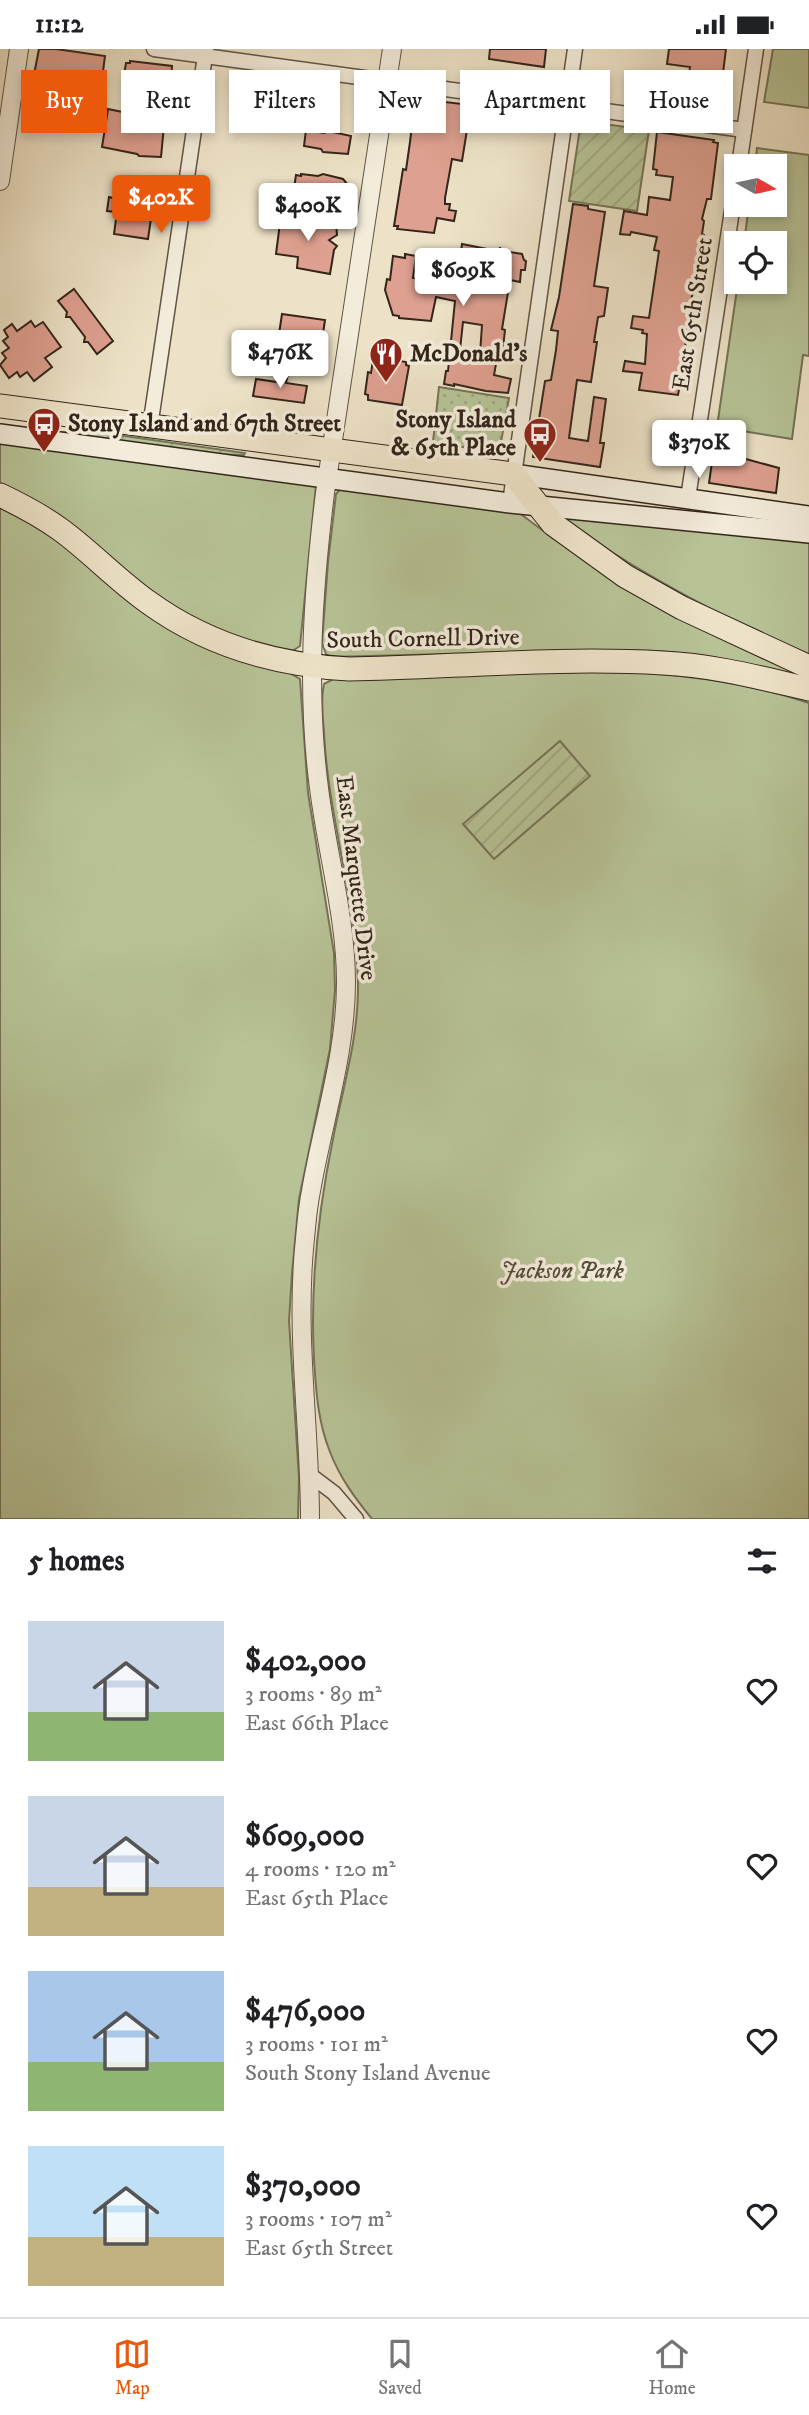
<!DOCTYPE html>
<meta charset="utf-8">
<style>
body{margin:0;font-family:"IM FELL DW Pica",serif;background:#f2f2f2;color:#202124;height:100vh;display:flex;flex-direction:column;font-size:26px;white-space:nowrap}
*{box-sizing:border-box;margin:0}
p{font-size:23px;color:#757577}
.icon{flex:none;width:38px;height:38px;fill:none;stroke:currentColor;stroke-width:2;stroke-linecap:round;stroke-linejoin:round}
.map{position:relative;height:1470px;overflow:hidden}
.drawer{display:flex;flex-direction:column;background:#fff;flex:1}
.drawer>*{flex:none}
.top-card{position:absolute;left:21px;top:21px;width:768px;height:63px;display:flex;gap:14px}
.needle{width:46px;rotate:99deg}
.fabs{position:absolute;left:724px;top:105px;display:grid;gap:14px}
.fabs a{display:grid;place-items:center;width:63px;height:63px;border-radius:0px;background:#fff;box-shadow:0 4px 10px #0003;font-size:35px}
.price{position:absolute;translate:-50% -60px;padding:0 16px;border-radius:7px;background:#fff;color:#222;font-size:23px;line-height:46px;filter:drop-shadow(0 2px 4px #0008)}
.price::after{content:'';position:absolute;left:50%;top:42px;width:21px;height:16px;margin-left:-10px;background:inherit;clip-path:polygon(0 0,100% 0,50% 100%)}
.price.current{background:#ea580c;color:#fff}
ul{padding:0;list-style:none}
li{display:flex;align-items:center;gap:21px;height:175px;padding:0 28px}
li span{display:grid;place-items:center;flex:none;width:196px;height:140px;border-radius:0px;color:#555}
li>.icon{margin-inline-start:auto}
span .icon{width:84px;height:84px;fill:#fffc;stroke-width:1}
li b{font-size:30px}
h2{display:flex;justify-content:space-between;align-items:center;height:84px;padding:0 28px;font-size:30px}
.tag{padding:0 24px;border-radius:0px;background:#fff;box-shadow:0 4px 10px #0003;font-size:24px;line-height:63px}
.tag.current{background:#ea580c;color:#fff}
.status{display:flex;justify-content:space-between;align-items:center;height:49px;padding:0 35px;background:#fff;direction:ltr}
.status svg{height:19px;fill:currentColor}
.menu{display:flex;justify-content:space-around;align-items:center;height:98px;border-top:2px solid #e0e0e0;background:#fff;font-size:19px;color:#757577}
.menu a{display:grid;justify-items:center;gap:4px}
.menu .current{color:#ea580c}
.map>svg:first-child{display:block}
.grass{fill:url(#grass-dots);stroke:#757458;stroke-width:2}
.park{fill:#b7c397;stroke:#757458;stroke-width:2}
.garden{fill:url(#garden-furrows);stroke:#757458;stroke-width:2}
.building{fill:#dea090;stroke:#33251a;stroke-width:2;fill-rule:evenodd}
.lines{fill:none;stroke-linecap:round;stroke-linejoin:round}
.minor-casing{stroke:#625445;stroke-width:17}
.tertiary-casing{stroke:#625445;stroke-width:20}
.secondary-casing{stroke:#33251a;stroke-width:22}
.trunk-casing{stroke:#33251a;stroke-width:25}
.minor{stroke:#f3ecdb;stroke-width:14}
.tertiary{stroke:#f3ecdb;stroke-width:18}
.secondary{stroke:#f3ecdb;stroke-width:19}
.trunk{stroke:#ede2c7;stroke-width:23}
.labels{text-anchor:middle;dominant-baseline:central;stroke-width:7;stroke-linejoin:round;paint-order:stroke}
.street-label{font-size:24px;fill:#33251a;stroke:#f3ecdb}
.poi-label{font-size:24px;font-weight:bold;fill:#33251a;stroke:#f3ecdb;text-anchor:start}
.park-label{font-size:24px;font-style:italic;fill:#544c39;stroke:#f3ecdb}
</style>
<div class="status"><b>11:12</b><svg viewBox="0 0 49 12"><path d="M0 12V9h3v3zM5 12V6h3v6zM10 12V3h3v9zM15 12V0h3v12zM26 1h20v11H26zM47 4h2v5h-2z"/></svg></div>
<div class="map">
<svg width="809" height="1470" viewBox="0 0 809 1470">
<defs>
<pattern id="grass-dots" width="8" height="8" patternUnits="userSpaceOnUse" patternTransform="scale(1.75)"><rect width="8" height="8" fill="#b7c397"/><path d="M2 2h.1M6 6h.1" fill="none" stroke="#9ea782" stroke-width="1.8" stroke-linecap="round"/></pattern>
<pattern id="garden-furrows" width="10" height="10" patternUnits="userSpaceOnUse" patternTransform="scale(1.75)"><rect width="10" height="10" fill="#b7c397"/><path d="M-1 1l2-2M0 10L10 0M9 11l2-2" fill="none" stroke="#9ea782"/></pattern>
</defs>
<rect width="100%" height="100%" fill="#ede2c7"/>
<filter id="stains"><feTurbulence type="fractalNoise" baseFrequency=".00286" numOctaves="4"/><feColorMatrix values="0 0 0 0 .2 0 0 0 0 .09 0 0 0 0 .02 0 0 0 .5 -.17"/></filter>
<radialGradient id="worn" r=".72"><stop offset=".6" stop-color="#630" stop-opacity="0"/><stop offset="1" stop-color="#630" stop-opacity=".3"/></radialGradient>
<g class="grass">
<polygon points="439,338 509,349 499,404 433,393"/>
<polygon points="51,383 103,384 245,404 244,406 198,405"/>
</g>
<g class="park">
<polygon points="773,0 809,0 809,59 764,53"/>
<polygon points="757,99 809,106 809,307 803,306 792,390 717,378 738,233 775,233 775,194 744,194 749,156 775,156 775,117 755,117"/>
<path d="M0 392 316 436 300 597 292 602C238 593 188 569 144 538 113 514 85 484 52 462 36 451 18 442 0 434Z"/>
<polygon points="342,438 518,463 554,490 809,628 699,606 658,602 594,601 330,608 326,605 322,594 328,513 336,445"/>
<polygon points="0,457 300,630 308,744 334,904 335,941 330,1000 299,1150 292,1224 289,1272 299,1429 298,1470 0,1470"/>
<path d="M563 468 809 492V605C722 569 639 524 562 470Z"/>
<path d="M618 622C684 626 746 633 809 654V1470H372C355 1449 340 1429 330 1403 318 1373 316 1343 314 1310 310 1236 318 1163 333 1090 343 1038 359 987 358 934 356 849 328 768 324 683 323 669 321 655 323 641L324 635 335 629Z"/>
</g>
<g class="garden">
<polygon points="581,72 649,81 637,162 569,152"/>
<polygon points="560,692 590,727 494,810 463,775"/>
</g>
<g class="building">
<polygon points="39,0 56,0 105,7 98,61 29,51"/>
<polygon points="490,0 546,0 544,18 489,10"/>
<polygon points="669,0 726,0 718,64 685,59 690,18 667,15"/>
<polygon points="130,12 172,17 171,36 163,34 160,36 127,29 128,27 124,26 126,14 130,14"/>
<polygon points="411,49 471,56 462,112 452,110 445,149 445,155 450,155 449,161 456,162 454,172 437,169 434,184 397,180 398,177 394,177 403,120 406,121 410,93 414,60 410,60"/>
<polygon points="108,60 132,65 151,64 165,66 161,108 139,107 137,105 102,98"/>
<polygon points="306,81 324,84 328,82 351,87 348,105 323,103 321,100 304,97"/>
<polygon points="657,83 714,91 713,93 718,94 711,150 707,150 702,170 704,172 702,185 704,186 697,220 700,220 697,240 694,240 691,251 691,269 686,281 685,308 678,346 639,341 642,324 623,322 625,312 645,315 647,285 642,284 643,281 631,279 633,267 649,269 659,202 654,201 657,188 631,183 630,186 620,185 624,162 647,166 649,148 670,151 673,128 656,126 657,121 653,120"/>
<polygon points="301,125 318,127 323,125 343,130 348,136 346,145 328,148 296,143 297,140 294,139 296,126 301,127"/>
<polygon points="120,133 154,139 157,147 154,149 148,190 114,185 117,163 107,162 109,148 117,150"/>
<polygon points="573,155 588,157 588,160 605,163 594,237 608,239 604,267 598,268 594,293 597,293 591,333 577,331 569,389 588,392 594,348 606,350 600,394 604,394 600,418 533,408 545,332 551,331 556,301 558,282 551,281 559,248"/>
<polygon points="281,166 336,174 337,186 329,191 337,197 334,201 330,225 297,219 298,208 276,205"/>
<path d="M462 195 497 202 500 199 503 202 522 205 524 211 526 212 525 221H521L520 233 510 231 502 280 505 281 503 299 499 298 494 326 511 330 508 344 486 342 454 335V337L444 335 446 322H448L455 252 436 248 431 272 399 269V267L393 266 385 241 387 230 390 231 393 207 405 209V205L416 207 413 229 432 232 437 208 460 212ZM463 273 482 276 480 305 460 301Z"/>
<polygon points="74,240 113,292 97,305 88,293 84,293 85,288 70,268 66,268 67,263 58,252"/>
<polygon points="282,265 325,271 322,291 279,285"/>
<polygon points="31,272 35,278 43,273 61,298 45,309 52,318 34,332 27,323 20,328 17,323 9,329 0,316 6,309 2,304 9,299 3,292 8,288 4,281 12,275 17,282"/>
<polygon points="376,308 406,313 406,316 409,317 402,356 368,351 368,346 365,345 368,323 371,324 373,311 375,312"/>
<polygon points="278,323 288,325 286,334 307,337 304,354 253,347 256,330 277,333"/>
<polygon points="716,385 745,389 742,409 779,419 776,444 709,434"/>
</g>
<g class="lines">
<defs>
<g id="minor">
<polyline points="154,0 744,81"/>
<polyline points="739,117 756,0"/>
<polyline points="150,378 206,0"/>
<polyline points="688,449 737,129"/>
<polyline points="510,454 575,0"/>
<polyline points="310,1426 334,1444 356,1470"/>
</g>
<g id="tertiary">
<polyline points="0,132 19,0"/>
<path d="M310 1470C310 1380 296 1290 304 1200 306 1181 307 1161 311 1142 323 1072 346 1005 346 933 346 868 327 804 319 739 306 640 313 542 325 444L392 0"/>
</g>
<g id="secondary">
<polyline points="0,385 510,454 809,484"/>
<polyline points="513,425 809,467"/>
</g>
<g id="trunk">
<polyline points="0,357 513,425 553,475 625,527 682,559 809,618"/>
<path d="M0 446C21 456 42 467 61 481 91 503 117 531 148 553 207 596 277 616 349 620 453 618 559 608 663 614 712 616 761 629 809 640"/>
</g>
</defs>
<use href="#minor" class="minor-casing"/>
<use href="#tertiary" class="tertiary-casing"/>
<use href="#secondary" class="secondary-casing"/>
<use href="#trunk" class="trunk-casing"/>
<use href="#minor" class="minor"/>
<use href="#tertiary" class="tertiary"/>
<use href="#secondary" class="secondary"/>
<use href="#trunk" class="trunk"/>
</g>
<defs>
<symbol id="restaurant-pin" viewBox="-11 -11 22 30"><path d="M0 17L-7.5 6A9.5 9.5 0 1 1 7.5 6Z" fill="#8f2418" stroke="#f3ecdb"/><path d="M-5-6h1v4h1v-4h1v4h1v-4h1v5L-1.5 .5V6h-2V.5L-5-1ZM5-6V6H3V1.5H1.5Q1.5-4 5-6Z" fill="#fff"/></symbol>
<symbol id="bus-pin" viewBox="-11 -11 22 30"><path d="M0 17L-7.5 6A9.5 9.5 0 1 1 7.5 6Z" fill="#8f2418" stroke="#f3ecdb"/><path d="M-5-6H5V4H4V6H2V4H-2V6H-4V4H-5ZM-3.5-4V0h7V-4ZM-3.5 1.2v1.5H-2V1.2ZM2 1.2v1.5H3.5V1.2Z" fill="#fff"/></symbol>
</defs>
<g fill-rule="evenodd">
<use href="#restaurant-pin" x="367" y="286" width="38" height="52"/>
<use href="#bus-pin" x="25" y="356" width="38" height="52"/>
<use href="#bus-pin" x="521" y="366" width="38" height="52"/>
</g>
<g class="labels">
<g class="street-label">
<text transform="translate(693 265) rotate(-81)">East 65th Street</text>
<text transform="translate(423 590) rotate(-1)">South Cornell Drive</text>
<text transform="translate(356 829) rotate(83)">East Marquette Drive</text>
</g>
<g class="poi-label">
<text x="410" y="305">McDonald's</text>
<text x="516" y="371" text-anchor="end">Stony Island<tspan x="516" dy="28">&amp; 65th Place</tspan></text>
<text x="68" y="375">Stony Island and 67th Street</text>
</g>
<g class="park-label">
<text x="562" y="1222">Jackson Park</text>
</g>
</g>
<rect width="100%" height="100%" filter="url(#stains)"/>
<rect width="100%" height="100%" fill="url(#worn)"/>
</svg>
<div class="fabs">
<a><svg class="needle" viewBox="-14 -14 28 28"><path d="M0-13l5 13h-10z" fill="#e53935"/><path d="M0 13l5-13h-10z" fill="#757577"/></svg></a>
<a><svg class="icon" aria-label="locate" viewBox="0 0 24 24"><circle cx="12" cy="12" r="6"/><path d="M12 2v4M12 18v4M2 12h4M18 12h4"/></svg></a>
</div>
<b class="price current" style="left:161px;top:186px">$402K</b>
<b class="price" style="left:308px;top:194px">$400K</b>
<b class="price" style="left:463px;top:259px">$609K</b>
<b class="price" style="left:280px;top:341px">$476K</b>
<b class="price" style="left:699px;top:431px">$370K</b>
<div class="top-card">
<a class="tag current">Buy</a>
<a class="tag">Rent</a>
<a class="tag">Filters</a>
<a class="tag">New</a>
<a class="tag">Apartment</a>
<a class="tag">House</a>
</div>
</div>
<section class="drawer">
<h2>5 homes<svg class="icon" aria-label="filters" viewBox="0 0 24 24"><path d="M4 7h16M4 17h16"/><circle cx="9" cy="7" r="2"/><circle cx="15" cy="17" r="2"/></svg></h2>
<ul>
<li><span style="background:linear-gradient(#c9d6e8 65%,#8fb573 0)"><svg class="icon" aria-label="home" viewBox="0 0 24 24"><path d="M3 11l9-7 9 7M6 9v11h12V9"/></svg></span><div><b>$402,000</b><p>3 rooms · 89 m²</p><p>East 66th Place</p></div><svg class="icon" aria-label="heart" viewBox="0 0 24 24"><path d="M12 20l-8-8c-3-5 5-10 8-4 3-6 11-1 8 4z"/></svg></li>
<li><span style="background:linear-gradient(#c9d6e8 65%,#c2b280 0)"><svg class="icon" aria-label="home" viewBox="0 0 24 24"><path d="M3 11l9-7 9 7M6 9v11h12V9"/></svg></span><div><b>$609,000</b><p>4 rooms · 120 m²</p><p>East 65th Place</p></div><svg class="icon" aria-label="heart" viewBox="0 0 24 24"><path d="M12 20l-8-8c-3-5 5-10 8-4 3-6 11-1 8 4z"/></svg></li>
<li><span style="background:linear-gradient(#a9c7e8 65%,#8fb573 0)"><svg class="icon" aria-label="home" viewBox="0 0 24 24"><path d="M3 11l9-7 9 7M6 9v11h12V9"/></svg></span><div><b>$476,000</b><p>3 rooms · 101 m²</p><p>South Stony Island Avenue</p></div><svg class="icon" aria-label="heart" viewBox="0 0 24 24"><path d="M12 20l-8-8c-3-5 5-10 8-4 3-6 11-1 8 4z"/></svg></li>
<li><span style="background:linear-gradient(#bfe0f5 65%,#c2b280 0)"><svg class="icon" aria-label="home" viewBox="0 0 24 24"><path d="M3 11l9-7 9 7M6 9v11h12V9"/></svg></span><div><b>$370,000</b><p>3 rooms · 107 m²</p><p>East 65th Street</p></div><svg class="icon" aria-label="heart" viewBox="0 0 24 24"><path d="M12 20l-8-8c-3-5 5-10 8-4 3-6 11-1 8 4z"/></svg></li>
</ul>
</section>
<nav class="menu">
<a class="current"><svg class="icon" aria-label="map" viewBox="0 0 24 24"><path d="M3 6l6-2 6 2 6-2v14l-6 2-6-2-6 2zM9 4v14M15 6v14"/></svg>Map</a>
<a><svg class="icon" aria-label="saved" viewBox="0 0 24 24"><path d="M7 4h10v16l-5-4-5 4z"/></svg>Saved</a>
<a><svg class="icon" aria-label="home" viewBox="0 0 24 24"><path d="M3 11l9-7 9 7M6 9v11h12V9"/></svg>Home</a>
</nav>
